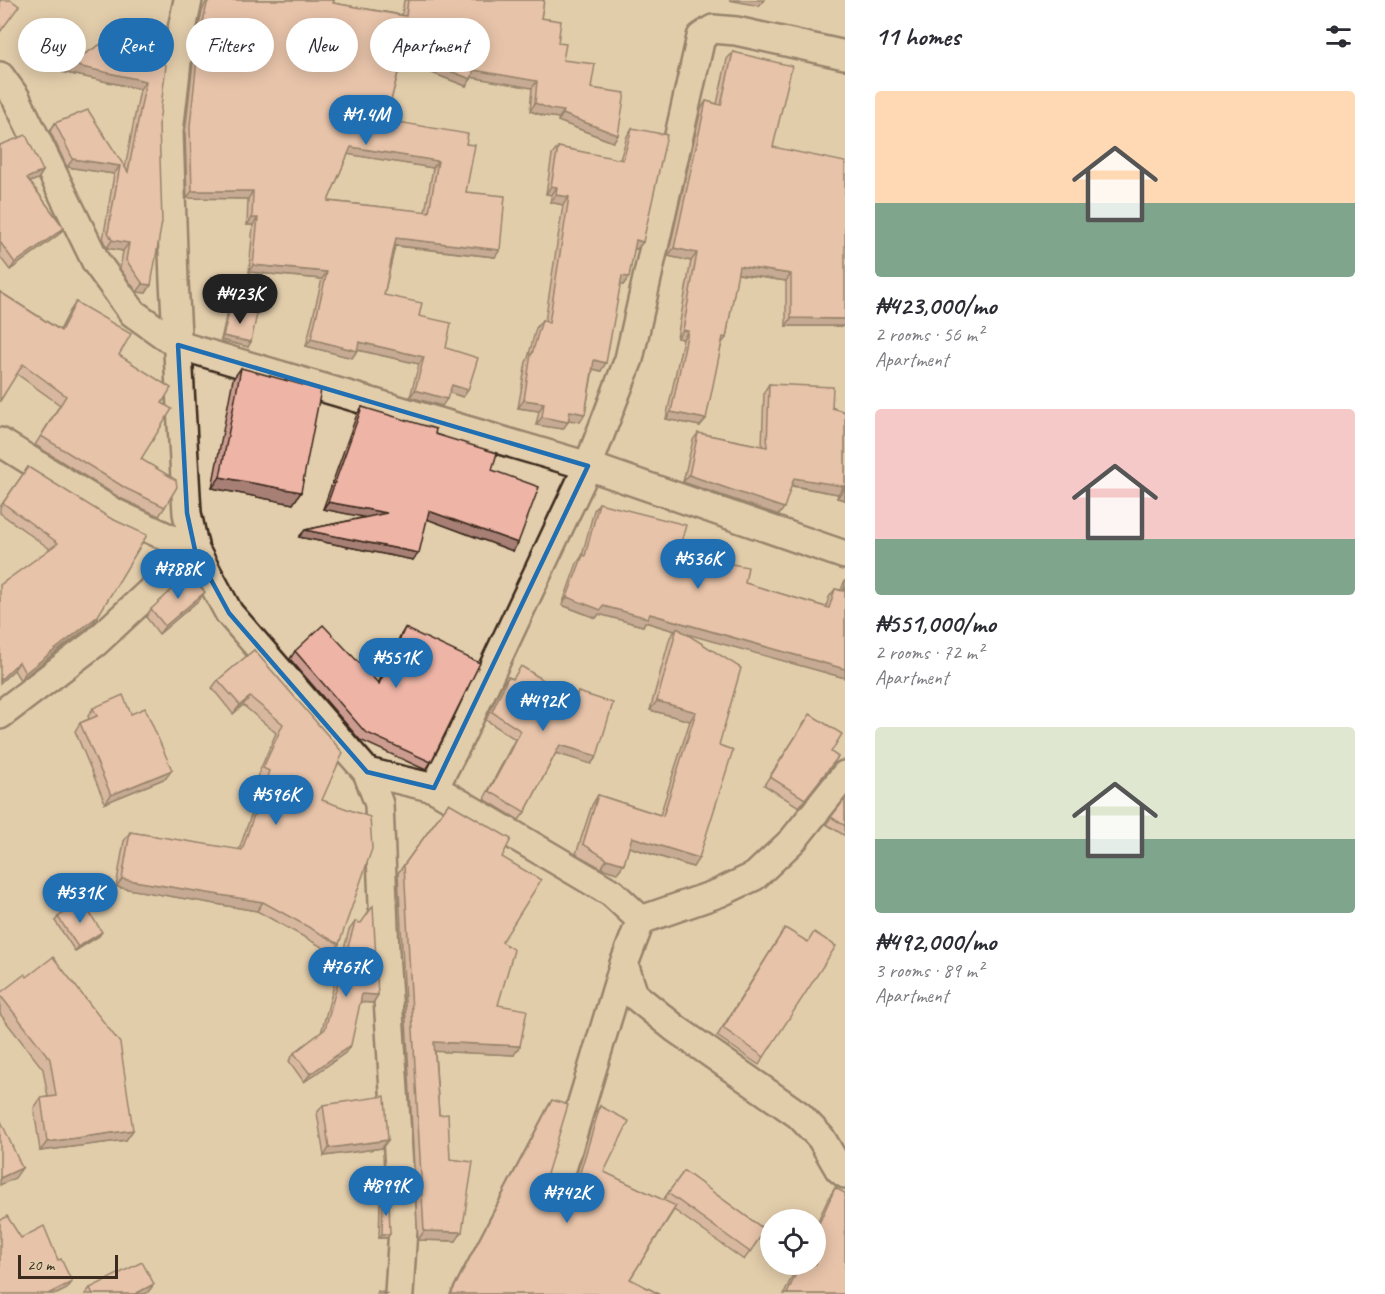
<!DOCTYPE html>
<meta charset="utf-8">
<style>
body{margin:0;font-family:Caveat,sans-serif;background:#f7f7f7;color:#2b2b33;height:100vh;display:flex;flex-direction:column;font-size:22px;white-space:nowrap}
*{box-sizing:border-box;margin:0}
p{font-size:20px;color:#7c7c81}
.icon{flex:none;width:33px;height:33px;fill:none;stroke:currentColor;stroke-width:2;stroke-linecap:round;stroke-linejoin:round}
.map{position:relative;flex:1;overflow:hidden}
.side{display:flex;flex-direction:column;background:#fff;width:540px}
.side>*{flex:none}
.top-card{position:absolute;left:18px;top:18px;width:570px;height:54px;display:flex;gap:12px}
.tools{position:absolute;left:760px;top:1209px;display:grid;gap:12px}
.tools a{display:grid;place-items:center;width:66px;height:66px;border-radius:50%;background:#fff;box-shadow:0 3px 15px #0003;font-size:30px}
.scale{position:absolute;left:18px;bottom:15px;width:100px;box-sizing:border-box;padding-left:6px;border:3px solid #3b2a1e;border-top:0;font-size:16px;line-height:21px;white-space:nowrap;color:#3b2a1e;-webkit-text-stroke:4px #e2cdac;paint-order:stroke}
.price{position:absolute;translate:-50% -51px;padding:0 14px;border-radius:21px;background:#1f6fb2;color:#fff;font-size:20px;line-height:39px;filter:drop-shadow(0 2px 3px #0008)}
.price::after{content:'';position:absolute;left:50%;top:36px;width:18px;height:14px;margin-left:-9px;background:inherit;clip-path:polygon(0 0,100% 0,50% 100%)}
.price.active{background:#222;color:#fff}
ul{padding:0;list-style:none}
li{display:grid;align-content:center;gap:12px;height:318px;padding:0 30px}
li span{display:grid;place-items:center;height:186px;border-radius:6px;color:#555}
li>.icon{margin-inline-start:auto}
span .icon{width:108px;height:108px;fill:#fffc;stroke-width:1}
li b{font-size:26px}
h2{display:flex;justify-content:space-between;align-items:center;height:72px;padding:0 30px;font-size:26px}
.chip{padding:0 21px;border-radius:27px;background:#fff;box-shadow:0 3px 15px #0003;font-size:21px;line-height:54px}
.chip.active{background:#1f6fb2;color:#fff}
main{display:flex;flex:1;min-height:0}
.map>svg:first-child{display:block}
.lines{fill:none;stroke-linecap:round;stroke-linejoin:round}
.street-casing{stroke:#3b2a1e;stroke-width:32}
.street{stroke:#e2cdac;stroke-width:27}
.wall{fill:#cd9c90;stroke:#3b2a1e;stroke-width:1.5;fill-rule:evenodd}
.shaded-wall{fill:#a77f75;stroke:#3b2a1e;stroke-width:1.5}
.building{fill:#eeb5a7;stroke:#3b2a1e;stroke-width:1.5;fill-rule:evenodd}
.marked{fill:none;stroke:#1f6fb2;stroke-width:4.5;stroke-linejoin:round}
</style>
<main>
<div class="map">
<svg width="845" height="1294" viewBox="0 0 845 1294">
<rect width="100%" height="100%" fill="#e2cdac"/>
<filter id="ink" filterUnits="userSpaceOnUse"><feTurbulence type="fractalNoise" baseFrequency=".0167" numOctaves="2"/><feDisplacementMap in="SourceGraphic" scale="12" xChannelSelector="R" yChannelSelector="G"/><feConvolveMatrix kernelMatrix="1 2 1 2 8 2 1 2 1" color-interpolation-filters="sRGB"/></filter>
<g filter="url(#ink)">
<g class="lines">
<defs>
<g id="street">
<polyline points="188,0 179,44 169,132 174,281 187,513 195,550 229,613 367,772 379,804 385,953 403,1228 399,1294"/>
<polyline points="0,76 16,98 96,262 133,313 178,345 588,466 845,555"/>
<polyline points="0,442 113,512 195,550 95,643 0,715"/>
<polyline points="367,772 434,788 612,893 641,920 624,964 634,995 676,1029 799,1115 821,1138 839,1169 845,1174"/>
<polyline points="434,788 458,742 588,466 629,359 701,37 713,29 736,31 845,55"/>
<polyline points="641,920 719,893 755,876 793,840 845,775"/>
<polyline points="554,1195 624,964"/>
</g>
</defs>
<use href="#street" class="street-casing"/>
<use href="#street" class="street"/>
</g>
<g class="wall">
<path d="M207 0H334L333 3 402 15 404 0H544L541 18 558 43 563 60 591 88 618 135 613 142 558 121 559 118 545 116 530 111 532 88 472 77 466 86 401 61 386 120 466 144V192L495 257 395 246 384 295 419 316 446 348 468 390 463 397 449 392 442 406 410 397 419 364 357 350 352 358 306 346 322 279 249 272 253 225H247L248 199 187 198 185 133 195 46 202 11ZM348 154 433 168 425 212 328 201Z"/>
<polygon points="733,52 773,147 845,326 786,326 786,281 737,274 726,338 722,343 700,426 666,419 683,339 677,338 691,261 668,256 701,109 706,101 717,104 727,59"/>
<polygon points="156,61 159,124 151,285 146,293 137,292 120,269 123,251 107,248 103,240 114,174 67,167 50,131 55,123 125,168 140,89 62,72 68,64"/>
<polygon points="632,128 643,242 637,249 634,249 629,277 623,285 620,284 601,371 593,369 585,414 580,422 568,420 563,429 536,425 539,411 518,408 526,362 528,358 536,328 542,320 545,321 563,205 550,202 552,195 546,194 552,155 558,147 620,160 627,136"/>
<polygon points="0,145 43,171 38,179 30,182 64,228 58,235 10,270 0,257"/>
<polygon points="0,292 60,330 70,311 76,302 119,355 162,403 141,459 165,507 159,516 120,498 35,445 60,405 17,374"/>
<polygon points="230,308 248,347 221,340 227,312"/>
<polygon points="241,368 301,492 293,504 212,488 233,379"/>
<polygon points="769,384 845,412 845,500 837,498 838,494 791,486 779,515 683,482 693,440 698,433 762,446 764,392"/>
<polygon points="362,407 435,434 492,470 513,551 427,519 413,560 299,537 305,530 366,517 323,509 357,414"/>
<polygon points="28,467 98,616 92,624 20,680 14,670 50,549 0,513 0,507"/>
<polygon points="599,503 678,554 745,583 826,607 829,597 835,589 841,590 845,580 845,678 685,633 719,745 693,867 629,847 624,864 617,873 601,868 576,854 592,805 598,795 660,815 690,721 650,710 670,637 675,631 645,622 643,626 599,614 596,618 562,605 577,563 582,556 594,510"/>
<polygon points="199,600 159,634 146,617 151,609"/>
<polygon points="405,628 431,762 426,770 360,740 290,659 295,651 378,683 400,636"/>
<polygon points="254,650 322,800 339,944 333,953 257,911 116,887 124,841 130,832 239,850 263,780 257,777 276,733 243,705 233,714 212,688 218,680"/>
<polygon points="508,677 573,698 578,692 597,756 591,764 556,753 525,812 519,820 484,799 515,739 486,720 502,685"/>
<polygon points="93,708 131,714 166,778 105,803 75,731 80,723 89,719 88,716"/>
<polygon points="805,722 831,752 838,757 799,807 764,785"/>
<polygon points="845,799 845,836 826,824"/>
<polygon points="449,803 502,857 502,942 498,1005 514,1055 435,1051 439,1115 456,1241 418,1240 398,873"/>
<polygon points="58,917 99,936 75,951 55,921"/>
<polygon points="355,922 378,995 373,1003 360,1002 345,1053 304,1082 289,1061 294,1053 321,1033 349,930"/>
<polygon points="785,928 764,1057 759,1065 717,1036"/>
<polygon points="0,993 133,1130 126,1140 40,1151 34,1108 41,1098 48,1097 43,1069 0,1014"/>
<polygon points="552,1100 544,1184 544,1191 547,1198 555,1203 562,1203 569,1200 595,1113 600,1106 604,1172 663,1200 684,1171 765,1230 744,1260 674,1210 630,1279 659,1294 450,1294 547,1108"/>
<polygon points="323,1105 388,1140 382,1148 324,1156 317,1113"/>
<polygon points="835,1188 845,1294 784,1294 798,1264 816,1264 816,1225 829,1197"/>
<polygon points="383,1199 387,1238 379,1238 380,1203"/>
<polygon points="154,1284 148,1292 145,1294 85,1294 90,1288"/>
</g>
<g class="shaded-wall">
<polygon points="729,0 764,0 759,6"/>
<polygon points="403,53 471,79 466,86 398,60"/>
<polygon points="68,64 146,81 140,89 62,72"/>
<polygon points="474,70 537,81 532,88 470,77"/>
<polygon points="535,103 564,111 559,118 545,116 530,111"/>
<polygon points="563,114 618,135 613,142 558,121"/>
<polygon points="351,147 438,161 433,168 346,154"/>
<polygon points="73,159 120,166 114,174 67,167"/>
<polygon points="43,171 38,179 22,185 27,178"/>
<polygon points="551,186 557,187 552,195 546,194"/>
<polygon points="192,191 253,191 248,199 187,198"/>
<polygon points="556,195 569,197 563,205 550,202"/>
<polygon points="252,218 258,218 253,225 247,225"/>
<polygon points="64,228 58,235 10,270 15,263"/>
<polygon points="396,238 500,250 495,257 391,245"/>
<polygon points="112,240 129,243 123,251 107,248"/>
<polygon points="636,240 643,242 637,249 630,248"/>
<polygon points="674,248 697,253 691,261 668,256"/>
<polygon points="253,265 327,272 322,279 249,272"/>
<polygon points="739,266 791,274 786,281 733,273"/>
<polygon points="622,276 629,277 623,285 616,283"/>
<polygon points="143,284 151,285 146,293 137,292"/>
<polygon points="791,318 845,319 845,326 786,326"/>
<polygon points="683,330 688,331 683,339 677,338"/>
<polygon points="223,336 251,342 248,347 221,340"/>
<polygon points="311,339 357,351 352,358 306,346"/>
<polygon points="359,342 424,357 419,364 354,349"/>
<polygon points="594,360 606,363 601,371 589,368"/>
<polygon points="452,385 468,390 463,397 447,392"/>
<polygon points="415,390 447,399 442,406 410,397"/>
<polygon points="524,400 544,403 539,411 518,408"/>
<polygon points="570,411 585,414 580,422 564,419"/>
<polygon points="671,412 706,419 700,426 666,419"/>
<polygon points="542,417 568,422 563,429 536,425"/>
<polygon points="689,475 784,508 779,515 683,482"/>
<polygon points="220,477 301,492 293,504 212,488"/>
<polygon points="794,478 844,486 838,494 789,485"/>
<polygon points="843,490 845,491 845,500 837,498"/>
<polygon points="328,502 387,513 382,521 323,509"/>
<polygon points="429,511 518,543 513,551 424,518"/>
<polygon points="305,530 419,553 413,560 299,537"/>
<polygon points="205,592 199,600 159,634 165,626"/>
<polygon points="567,597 603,606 650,614 845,669 845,678 676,631 677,628 675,631 645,622 643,626 599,614 596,618 562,605"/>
<polygon points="98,616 92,624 20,680 25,673"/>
<polygon points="19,662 14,670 0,683 0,680"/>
<polygon points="250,697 243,705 233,714 240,705"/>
<polygon points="657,701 696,712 690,721 650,710"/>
<polygon points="560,745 597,756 591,764 555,753"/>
<polygon points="172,770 166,778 105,803 111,795"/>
<polygon points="632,837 699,858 693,867 626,846"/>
<polygon points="607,859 624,864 617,873 601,868"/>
<polygon points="122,879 263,902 257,911 116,887"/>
<polygon points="102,932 99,936 75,951 78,947"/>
<polygon points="362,994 378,995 373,1003 356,1002"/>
<polygon points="434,1042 520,1046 514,1055 428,1051"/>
<polygon points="351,1045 345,1053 304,1082 310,1074"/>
<polygon points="133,1130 126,1140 40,1151 47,1142"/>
<polygon points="388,1140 382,1148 324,1156 329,1148"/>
<polygon points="22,1168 15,1178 0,1185 0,1178"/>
<polygon points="424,1231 462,1232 456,1241 418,1240"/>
<polygon points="382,1234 390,1234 387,1238 379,1238"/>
<polygon points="72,1282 67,1289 57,1294 48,1294"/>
<polygon points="154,1284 148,1292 145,1294 135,1294"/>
</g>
<g class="building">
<polygon points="0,0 11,0 19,6 0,32"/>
<path d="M209 0H334L333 3 406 16 408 0H544L541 18 561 21 558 43 566 44 563 60 595 64 591 88 625 93 618 135 563 114 564 111 550 109 535 103 537 81 474 70 471 79 403 53 386 120 468 134 466 144 475 145 466 192 505 196 500 250 396 238 384 295 422 303 419 316 451 323 446 348 478 358 468 390 452 385 447 399 415 390 424 357 359 342 357 351 311 339 327 272 253 265 258 218H252L253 191H192L190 126 199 39 207 4ZM351 147 438 161 429 212 328 201Z"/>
<polygon points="134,24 164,32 156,61 166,65 159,124 162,222 151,285 143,284 126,260 129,243 112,240 108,232 120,166 73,159 55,123 88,110 128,172 146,81 68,64"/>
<polygon points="733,52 792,66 773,147 845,162 845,319 791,318 791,274 739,266 726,338 723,337 706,419 671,412 688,331 683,330 697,253 674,248 706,101 721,105"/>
<polygon points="632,128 667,135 643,242 636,240 629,277 622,276 606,363 594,360 585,414 570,411 568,422 542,417 544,403 524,400 531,354 532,354 542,320 549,323 569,197 556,195 557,187 551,186 558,147 623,160"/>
<polygon points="26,135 43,171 27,178 64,228 15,263 0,242 0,145"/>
<polygon points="0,292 61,331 76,302 131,334 119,355 171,388 162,403 172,409 141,459 176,480 177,487 165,507 127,489 41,436 66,396 23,364 0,401"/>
<polygon points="230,308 257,314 251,342 223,336"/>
<polygon points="241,368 321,390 301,492 220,477"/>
<polygon points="769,384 833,387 832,408 845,412 845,491 843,490 844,486 794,478 784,508 689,475 698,433 767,447"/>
<polygon points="362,407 436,429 435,434 497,453 492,470 539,487 518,543 429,511 419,553 305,530 387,513 328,502"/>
<polygon points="28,467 110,518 147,535 98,616 25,673 19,662 0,680 0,585 58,543 3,503"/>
<polygon points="599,503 686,525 678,554 748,567 745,583 829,608 835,589 843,591 845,586 845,669 650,614 648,618 603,606 601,610 567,597 583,555 585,556"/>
<polygon points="189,574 205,592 165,626 151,609"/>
<polygon points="323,625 379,684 405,628 480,663 431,762 365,732 295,651"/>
<polygon points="677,628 741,668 719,745 733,750 699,858 632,837 624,864 607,859 583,844 598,795 663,816 696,712 657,701"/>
<polygon points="254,650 343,753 322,800 370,817 372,849 339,944 263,902 122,879 130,832 242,850 269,771 263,768 283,724 250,697 240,705 218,680"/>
<polygon points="521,666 575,700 578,692 613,703 597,756 560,745 525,812 489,791 521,731 492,712 508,677 513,679"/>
<polygon points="123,695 131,714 145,708 172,770 111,795 80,723 97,716 93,708"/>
<polygon points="810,714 842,734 831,752 838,757 805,799 770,777"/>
<polygon points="845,799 845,826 831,817"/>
<polygon points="449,803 511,839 502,857 541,880 502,942 514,950 498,1005 527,1010 520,1046 434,1042 439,1115 448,1114 450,1159 473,1162 462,1232 424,1231 404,865"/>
<polygon points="82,901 102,932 78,947 58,917"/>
<polygon points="373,906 378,995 362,994 351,1045 310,1074 294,1053 325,1029 355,922 361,923"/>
<polygon points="785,928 808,942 814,932 836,946 764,1057 723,1028"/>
<polygon points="53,957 120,1043 133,1130 47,1142 41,1098 56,1096 50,1059 0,995 0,993 25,974 27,977"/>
<polygon points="385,1096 388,1140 329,1148 323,1105"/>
<polygon points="552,1100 568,1105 544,1184 544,1191 547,1198 555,1203 562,1203 569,1200 574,1193 600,1106 629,1121 604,1172 676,1206 630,1279 659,1294 451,1294"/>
<polygon points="0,1119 22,1168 0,1178"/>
<polygon points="684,1171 765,1230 750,1252 668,1193"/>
<polygon points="835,1188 845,1193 845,1294 787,1294 800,1264 816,1264 816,1230"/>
<polygon points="383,1199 389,1199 390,1234 382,1234"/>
<polygon points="7,1216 21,1238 44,1226 58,1260 61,1259 72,1282 48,1294 0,1294 0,1221"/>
<polygon points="142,1262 154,1284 135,1294 93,1294 90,1288"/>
<polygon points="378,1291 388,1294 377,1294"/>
</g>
</g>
<path d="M0 0H845V1294H0ZM178 345 588 466 434 788 367 772 229 613 195 550 187 513Z" fill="#e2cdac" fill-opacity=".55" fill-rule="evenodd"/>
<path class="marked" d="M178 345 588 466 434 788 367 772 229 613 195 550 187 513Z"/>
</svg>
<div class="tools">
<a><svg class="icon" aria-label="locate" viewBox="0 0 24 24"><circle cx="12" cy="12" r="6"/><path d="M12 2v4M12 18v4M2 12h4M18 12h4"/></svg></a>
</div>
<div class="scale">20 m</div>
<b class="price" style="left:366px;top:146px">₦1.4M</b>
<b class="price active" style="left:240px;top:325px">₦423K</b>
<b class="price" style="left:698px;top:590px">₦536K</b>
<b class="price" style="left:178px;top:600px">₦788K</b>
<b class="price" style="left:396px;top:689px">₦551K</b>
<b class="price" style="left:543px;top:732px">₦492K</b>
<b class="price" style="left:276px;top:826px">₦596K</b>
<b class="price" style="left:80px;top:924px">₦531K</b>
<b class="price" style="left:346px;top:998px">₦767K</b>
<b class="price" style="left:386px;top:1217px">₦899K</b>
<b class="price" style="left:567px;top:1224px">₦742K</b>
<div class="top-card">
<a class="chip">Buy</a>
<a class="chip active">Rent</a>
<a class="chip">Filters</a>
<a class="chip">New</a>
<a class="chip">Apartment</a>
</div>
</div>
<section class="side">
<h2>11 homes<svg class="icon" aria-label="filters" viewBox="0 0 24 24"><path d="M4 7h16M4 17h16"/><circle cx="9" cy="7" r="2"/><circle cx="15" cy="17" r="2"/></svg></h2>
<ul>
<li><span style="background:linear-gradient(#ffd9b3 60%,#7fa58c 0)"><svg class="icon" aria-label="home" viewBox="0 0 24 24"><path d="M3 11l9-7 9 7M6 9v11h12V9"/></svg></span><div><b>₦423,000/mo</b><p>2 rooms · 56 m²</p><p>Apartment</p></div></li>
<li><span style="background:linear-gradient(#f6c9c9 70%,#7fa58c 0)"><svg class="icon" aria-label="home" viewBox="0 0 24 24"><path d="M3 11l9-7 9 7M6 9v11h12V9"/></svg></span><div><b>₦551,000/mo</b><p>2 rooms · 72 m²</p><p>Apartment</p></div></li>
<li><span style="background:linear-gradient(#dfe7d0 60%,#7fa58c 0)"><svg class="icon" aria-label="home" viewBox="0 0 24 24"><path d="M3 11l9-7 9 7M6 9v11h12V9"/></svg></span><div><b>₦492,000/mo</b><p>3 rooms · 89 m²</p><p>Apartment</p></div></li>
</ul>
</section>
</main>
